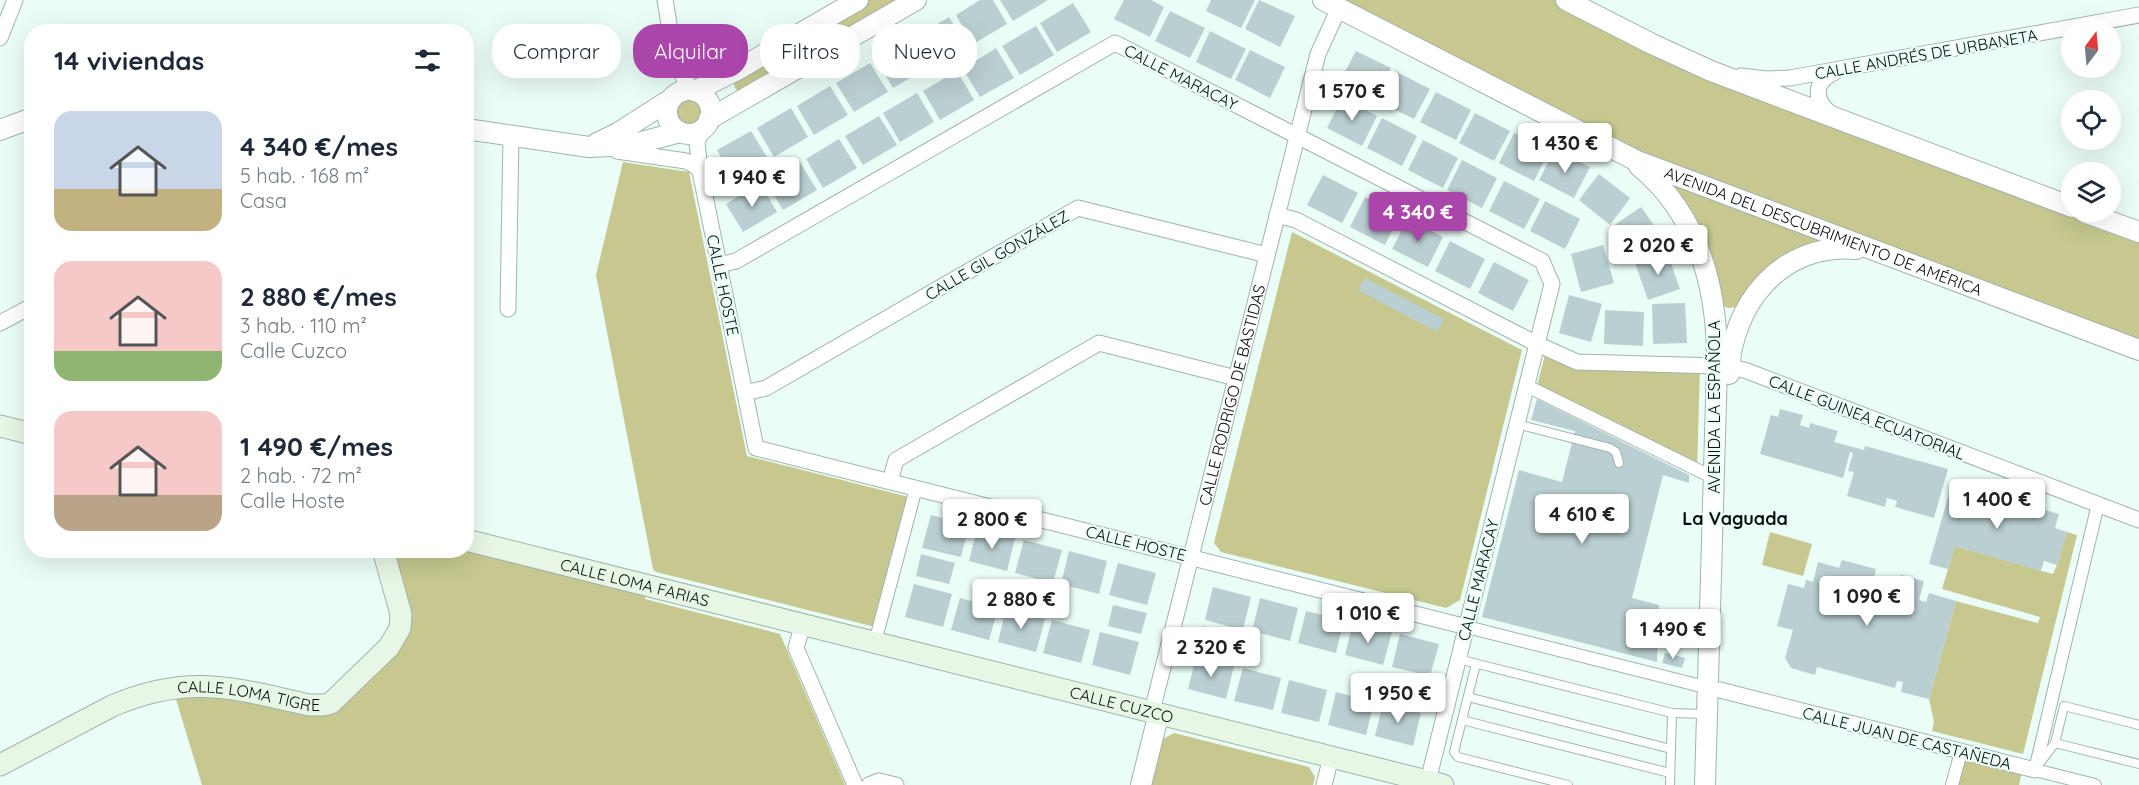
<!DOCTYPE html>
<html lang="es">
<meta charset="utf-8">
<style>
body{margin:0;font-family:Quicksand,sans-serif;background:#f6f6f7;color:#1f2937;height:100vh;display:flex;flex-direction:column;font-size:22px;white-space:nowrap}
*{box-sizing:border-box;margin:0}
p{font-size:20px;color:#747a83}
.icon{flex:none;width:33px;height:33px;fill:none;stroke:currentColor;stroke-width:2;stroke-linecap:round;stroke-linejoin:round}
.map{position:relative;flex:1;overflow:hidden}
.sheet{position:absolute;left:24px;top:24px;width:450px;height:534px;display:flex;flex-direction:column;background:#fff;border-radius:24px;box-shadow:0 6px 24px #0002}
.sheet>*{flex:none}
.banner{position:absolute;left:492px;top:24px;width:570px;height:54px;display:flex;gap:12px}
.needle{width:39px;rotate:16deg}
.fabs{position:absolute;left:2061px;top:18px;display:grid;gap:12px}
.fabs a{display:grid;place-items:center;width:60px;height:60px;border-radius:50%;background:#fff;box-shadow:0 6px 24px #0002;font-size:30px}
.price{position:absolute;translate:-50% -51px;padding:0 14px;border-radius:6px;background:#fff;color:#222;font-size:20px;line-height:39px;filter:drop-shadow(0 2px 3px #0008)}
.price::after{content:'';position:absolute;left:50%;top:36px;width:18px;height:14px;margin-left:-9px;background:inherit;clip-path:polygon(0 0,100% 0,50% 100%)}
.price.selected{background:#aa45a9;color:#fff}
ul{padding:0;list-style:none}
li{display:flex;align-items:center;gap:18px;height:150px;padding:0 30px}
li span{display:grid;place-items:center;flex:none;width:168px;height:120px;border-radius:18px;color:#555}
li>.icon{margin-inline-start:auto}
span .icon{width:72px;height:72px;fill:#fffc;stroke-width:1}
li b{font-size:26px}
h2{display:flex;justify-content:space-between;align-items:center;height:72px;padding:0 30px;font-size:26px}
.tag{padding:0 21px;border-radius:24px;background:#fff;box-shadow:0 6px 24px #0002;font-size:21px;line-height:54px}
.tag.selected{background:#aa45a9;color:#fff}
.map>svg:first-child{display:block}
.green{fill:#c6c88f}
.building{fill:#bacfd1}
.lines{fill:none;stroke-linecap:round;stroke-linejoin:round}
.service-casing{stroke:#a1b3ad;stroke-width:10}
.pedestrian-casing{stroke:#a1b3ad;stroke-width:14}
.minor-casing{stroke:#a1b3ad;stroke-width:17}
.tertiary-casing{stroke:#a1b3ad;stroke-width:22}
.secondary-casing{stroke:#a1b3ad;stroke-width:23}
.service{stroke:#fff;stroke-width:8}
.pedestrian{stroke:#fff;stroke-width:12}
.minor{stroke:#fff;stroke-width:15}
.tertiary{stroke:#fff;stroke-width:20}
.secondary{stroke:#e8f7e5;stroke-width:21}
.labels{text-anchor:middle;dominant-baseline:central;stroke-width:4.5;stroke-linejoin:round;paint-order:stroke}
.street-label{font-size:16px;fill:#070d0b;stroke:#eafdf6}
.neighbourhood-label{font-size:18px;font-weight:bold;fill:#070d0b;stroke:#eafdf6}
</style>
<div class="map">
<svg width="2139" height="785" viewBox="0 0 2139 785">
<rect width="100%" height="100%" fill="#eafdf6"/>
<g class="green">
<polygon points="858,0 916,0 742,94 735,88 733,79"/>
<polygon points="1323,0 1566,0 1652,44 2139,232 2139,350 1885,255 1828,250 1738,307 1728,308 1720,304 1654,180"/>
<path d="M684 90 704 96 711 109 697 132C669 140 656 100 684 90Z"/>
<polygon points="623,162 689,172 747,456 913,498 879,628 656,572 653,569 596,275"/>
<polygon points="1292,232 1522,350 1460,600 1446,608 1221,552 1214,543"/>
<polygon points="1547,347 1577,362 1700,366 1697,471 1536,390"/>
<polygon points="1770,532 1812,544 1803,576 1762,565"/>
<polygon points="2067,532 2077,535 2023,754 1932,731 1934,722 1929,699 1956,601 2038,623 2040,617 1942,589 1955,546 2053,574 2057,565"/>
<polygon points="466,550 645,595 645,599 780,634 845,785 202,785 175,696 186,692 308,711 394,651 390,551"/>
<polygon points="1174,733 1309,767 1315,777 1313,785 1150,785 1161,740"/>
<polygon points="1961,752 2023,767 2019,785 1952,785"/>
</g>
<g class="building">
<polygon points="980,0 993,0 1007,24 973,44 956,15"/>
<polygon points="1000,0 1048,0 1013,21"/>
<polygon points="1124,0 1151,0 1164,7 1150,37 1114,19"/>
<polygon points="1211,0 1255,0 1241,28 1206,11"/>
<polygon points="1259,0 1295,16 1280,47 1245,29"/>
<polygon points="1073,3 1091,32 1057,52 1040,23"/>
<polygon points="1170,11 1205,28 1190,58 1155,41"/>
<polygon points="949,17 967,46 933,66 916,37"/>
<polygon points="1036,26 1054,55 1020,75 1002,46"/>
<polygon points="1210,31 1246,49 1231,79 1196,62"/>
<polygon points="910,39 927,68 893,88 876,59"/>
<polygon points="996,48 1014,78 980,97 963,69"/>
<polygon points="1250,50 1285,67 1270,98 1235,80"/>
<polygon points="1356,51 1391,68 1376,98 1340,81"/>
<polygon points="870,63 888,92 854,112 836,83"/>
<polygon points="957,71 974,100 940,120 923,91"/>
<polygon points="1395,71 1430,89 1414,119 1379,102"/>
<polygon points="830,86 848,115 814,135 797,106"/>
<polygon points="1436,92 1471,110 1456,140 1420,122"/>
<polygon points="917,93 934,122 900,142 883,113"/>
<polygon points="1342,98 1377,116 1362,146 1327,128"/>
<polygon points="791,108 808,137 774,157 757,128"/>
<polygon points="1475,113 1510,131 1494,161 1459,143"/>
<polygon points="879,116 897,145 863,165 845,136"/>
<polygon points="1382,118 1417,136 1402,166 1367,148"/>
<polygon points="751,131 768,159 734,180 717,150"/>
<polygon points="1514,133 1549,151 1534,181 1499,163"/>
<polygon points="839,139 857,168 823,188 806,159"/>
<polygon points="1423,140 1458,158 1443,188 1408,170"/>
<polygon points="1555,150 1590,167 1574,198 1539,180"/>
<polygon points="1462,160 1497,178 1482,208 1447,190"/>
<polygon points="799,161 817,190 783,210 766,181"/>
<polygon points="1599,174 1630,198 1610,225 1579,200"/>
<polygon points="1323,175 1358,193 1342,223 1307,205"/>
<polygon points="1504,181 1540,199 1524,229 1489,211"/>
<polygon points="760,183 777,212 743,232 726,204"/>
<polygon points="1365,197 1400,215 1385,245 1350,227"/>
<polygon points="1545,201 1580,219 1565,249 1530,231"/>
<polygon points="1641,207 1664,239 1636,258 1613,226"/>
<polygon points="1408,219 1443,237 1428,267 1392,249"/>
<polygon points="1450,241 1485,259 1470,289 1435,271"/>
<polygon points="1603,245 1614,283 1581,292 1571,254"/>
<polygon points="1667,252 1680,289 1648,300 1635,263"/>
<polygon points="1494,262 1529,280 1513,311 1478,293"/>
<polygon points="1365,278 1444,319 1437,332 1358,290"/>
<polygon points="1569,295 1602,304 1591,342 1559,333"/>
<polygon points="1685,303 1687,343 1653,344 1652,304"/>
<polygon points="1605,310 1644,312 1643,346 1604,344"/>
<polygon points="1537,399 1689,475 1689,483 1663,475 1632,598 1659,605 1657,662 1482,617 1519,470 1562,482 1575,431 1531,420"/>
<polygon points="1780,409 1803,415 1800,425 1809,428 1810,423 1838,431 1834,442 1864,450 1865,446 1948,469 1934,518 1895,507 1897,501 1887,498 1885,507 1847,496 1854,472 1848,471 1853,453 1850,452 1843,478 1760,454 1771,415 1778,417"/>
<polygon points="1952,483 2059,514 2055,528 2067,532 2057,565 2044,561 2041,571 1955,546 1948,569 1929,564"/>
<polygon points="931,515 969,525 961,557 922,548"/>
<polygon points="977,528 1015,538 1007,571 969,561"/>
<polygon points="1024,540 1062,550 1053,583 1015,573"/>
<polygon points="1069,551 1107,561 1099,594 1061,584"/>
<polygon points="921,554 955,563 949,584 916,576"/>
<polygon points="1842,560 1876,569 1874,577 1899,584 1901,575 1924,581 1919,600 1926,602 1929,593 1956,601 1929,699 1901,692 1903,682 1897,681 1895,688 1817,667 1815,675 1791,668 1785,658 1793,630 1777,626 1788,584 1804,588 1806,580 1813,582 1818,562 1839,568"/>
<polygon points="1118,563 1156,573 1147,605 1109,595"/>
<polygon points="914,584 952,594 943,627 905,617"/>
<polygon points="1213,587 1251,597 1243,630 1205,620"/>
<polygon points="960,598 998,608 989,640 951,630"/>
<polygon points="1260,598 1298,608 1290,641 1252,631"/>
<polygon points="1113,605 1147,613 1141,634 1108,626"/>
<polygon points="1006,609 1045,619 1036,652 998,642"/>
<polygon points="1306,611 1344,620 1336,653 1298,643"/>
<polygon points="1052,620 1090,630 1081,663 1043,653"/>
<polygon points="1353,623 1392,632 1383,665 1345,655"/>
<polygon points="1203,626 1237,635 1231,656 1198,647"/>
<polygon points="1100,632 1139,642 1130,675 1092,665"/>
<polygon points="1400,634 1439,644 1430,676 1392,667"/>
<polygon points="1665,653 1685,658 1682,668 1662,663"/>
<polygon points="1196,657 1234,666 1226,699 1188,689"/>
<polygon points="1243,668 1281,678 1273,710 1234,701"/>
<polygon points="1289,680 1327,690 1319,722 1281,713"/>
<polygon points="1336,692 1374,702 1366,735 1328,725"/>
<polygon points="1383,703 1421,713 1413,746 1375,736"/>
</g>
<g class="lines">
<defs>
<g id="service">
<polyline points="1517,424 1610,448 1616,452 1619,463"/>
<polyline points="1458,659 1672,713 1705,714"/>
<polyline points="1476,664 1454,752 1458,757 1568,785"/>
<polyline points="1468,697 1671,749"/>
<polyline points="1462,720 1670,773"/>
<polyline points="2139,725 2064,706 2055,743 2139,764"/>
<polyline points="2039,764 2055,743"/>
<polyline points="1670,785 1672,713"/>
</g>
<g id="pedestrian">
<polyline points="1527,386 1714,478"/>
<polyline points="1467,627 1713,689"/>
<polyline points="875,642 916,488"/>
<polyline points="1952,785 1961,752"/>
<polyline points="2095,785 2035,770 2098,504"/>
</g>
<g id="minor">
<path d="M665 0C670 25 673 76 695 91"/>
<polyline points="0,38 15,0"/>
<path d="M676 45C687 66 707 76 731 70"/>
<polyline points="1741,76 1766,79 1790,78 2139,15"/>
<path d="M1833 115C1814 102 1812 82 1835 72"/>
<polyline points="702,129 697,142 700,171 756,448 1467,627"/>
<polyline points="617,151 686,161 695,166 700,171"/>
<polyline points="1277,215 1296,220 1537,344 1577,362 1717,366"/>
<polyline points="719,265 736,261 1115,43 1542,261 1552,284 1428,781"/>
<polyline points="508,309 511,136"/>
<polyline points="0,323 32,306"/>
<polyline points="1729,366 1747,371 2139,520"/>
<polyline points="745,393 766,388 1078,208 1267,255"/>
<polyline points="890,481 896,460 1099,343 1236,378"/>
<polyline points="803,623 796,648 855,785"/>
<polyline points="1720,690 2035,770"/>
<path id="s1" d="M1152 711 1318 54 1339 8"/>
<polyline points="869,785 879,781 896,785"/>
<polyline points="1324,785 1331,757"/>
</g>
<g id="tertiary">
<path id="s2" d="M1323 0 1635 160 2139 350"/>
<polyline points="1566,0 1652,44 1711,71 2072,207"/>
<circle cx="689" cy="112" r="22"/>
<polyline points="695,91 737,70 858,0"/>
<polyline points="709,119 916,0"/>
<polyline points="466,129 589,147 630,145 680,132"/>
<polyline points="0,130 32,118"/>
<polyline points="597,143 618,133 671,99"/>
<path d="M1639 166C1700 216 1718 290 1717 366L1705 785"/>
<polyline points="2084,212 2139,232"/>
<path d="M1729 374C1731 304 1782 242 1856 249"/>
<polyline points="1141,785 1157,721 1152,711"/>
</g>
<g id="secondary">
<polyline points="0,426 32,434"/>
<path id="s3" d="M466 540 1443 785"/>
<path id="s4" d="M0 765 112 706C188 673 233 688 309 705H324L331 703 389 647 400 628 401 614 383 550"/>
</g>
</defs>
<use href="#service" class="service-casing"/>
<use href="#pedestrian" class="pedestrian-casing"/>
<use href="#minor" class="minor-casing"/>
<use href="#tertiary" class="tertiary-casing"/>
<use href="#secondary" class="secondary-casing"/>
<use href="#service" class="service"/>
<use href="#pedestrian" class="pedestrian"/>
<use href="#minor" class="minor"/>
<use href="#tertiary" class="tertiary"/>
<use href="#secondary" class="secondary"/>
</g>
<g class="labels">
<g class="street-label">
<text transform="translate(1926 54) rotate(-10)">CALLE ANDRÉS DE URBANETA</text>
<text transform="translate(1181 77) rotate(27)">CALLE MARACAY</text>
<text stroke="none"><textPath href="#s2" startOffset="552">AVENIDA DEL DESCUBRIMIENTO DE AMÉRICA</textPath></text>
<text transform="translate(997 255) rotate(-30)">CALLE GIL GONZÁLEZ</text>
<text transform="translate(723 285) rotate(78)">CALLE HOSTE</text>
<text stroke="none"><textPath href="#s1" startOffset="326">CALLE RODRIGO DE BASTIDAS</textPath></text>
<text transform="translate(1714 407) rotate(-90)">AVENIDA LA ESPAÑOLA</text>
<text transform="translate(1867 417) rotate(21)">CALLE GUINEA ECUATORIAL</text>
<text transform="translate(1136 543) rotate(14)">CALLE HOSTE</text>
<text transform="translate(1478 580) rotate(-76)">CALLE MARACAY</text>
<text stroke="none"><textPath href="#s3" startOffset="174">CALLE LOMA FARIAS</textPath></text>
<text stroke="none"><textPath href="#s4" startOffset="267">CALLE LOMA TIGRE</textPath></text>
<text stroke="none"><textPath href="#s3" startOffset="676">CALLE CUZCO</textPath></text>
<text transform="translate(1907 738) rotate(14)">CALLE JUAN DE CASTAÑEDA</text>
</g>
<g class="neighbourhood-label">
<text x="1735" y="518">La Vaguada</text>
</g>
</g>
</svg>
<div class="fabs">
<a><svg class="needle" viewBox="-14 -14 28 28"><path d="M0-13l5 13h-10z" fill="#e53935"/><path d="M0 13l5-13h-10z" fill="#747a83"/></svg></a>
<a><svg class="icon" aria-label="locate" viewBox="0 0 24 24"><circle cx="12" cy="12" r="6"/><path d="M12 2v4M12 18v4M2 12h4M18 12h4"/></svg></a>
<a><svg class="icon" aria-label="layers" viewBox="0 0 24 24"><path d="M12 4l9 5-9 5-9-5zM3 14l9 5 9-5"/></svg></a>
</div>
<b class="price" style="left:1352px;top:122px">1 570 €</b>
<b class="price" style="left:1565px;top:174px">1 430 €</b>
<b class="price" style="left:752px;top:208px">1 940 €</b>
<b class="price selected" style="left:1418px;top:243px">4 340 €</b>
<b class="price" style="left:1658px;top:276px">2 020 €</b>
<b class="price" style="left:1997px;top:530px">1 400 €</b>
<b class="price" style="left:1582px;top:545px">4 610 €</b>
<b class="price" style="left:992px;top:550px">2 800 €</b>
<b class="price" style="left:1867px;top:627px">1 090 €</b>
<b class="price" style="left:1021px;top:630px">2 880 €</b>
<b class="price" style="left:1368px;top:644px">1 010 €</b>
<b class="price" style="left:1673px;top:660px">1 490 €</b>
<b class="price" style="left:1211px;top:678px">2 320 €</b>
<b class="price" style="left:1398px;top:724px">1 950 €</b>
<div class="banner">
<a class="tag">Comprar</a>
<a class="tag selected">Alquilar</a>
<a class="tag">Filtros</a>
<a class="tag">Nuevo</a>
</div>
<section class="sheet">
<h2>14 viviendas<svg class="icon" aria-label="filters" viewBox="0 0 24 24"><path d="M4 7h16M4 17h16"/><circle cx="9" cy="7" r="2"/><circle cx="15" cy="17" r="2"/></svg></h2>
<ul>
<li><span style="background:linear-gradient(#c9d6e8 65%,#c2b280 0)"><svg class="icon" aria-label="home" viewBox="0 0 24 24"><path d="M3 11l9-7 9 7M6 9v11h12V9"/></svg></span><div><b>4 340 €/mes</b><p>5 hab. · 168 m²</p><p>Casa</p></div></li>
<li><span style="background:linear-gradient(#f6c9c9 75%,#8fb573 0)"><svg class="icon" aria-label="home" viewBox="0 0 24 24"><path d="M3 11l9-7 9 7M6 9v11h12V9"/></svg></span><div><b>2 880 €/mes</b><p>3 hab. · 110 m²</p><p>Calle Cuzco</p></div></li>
<li><span style="background:linear-gradient(#f6c9c9 70%,#b9a48a 0)"><svg class="icon" aria-label="home" viewBox="0 0 24 24"><path d="M3 11l9-7 9 7M6 9v11h12V9"/></svg></span><div><b>1 490 €/mes</b><p>2 hab. · 72 m²</p><p>Calle Hoste</p></div></li>
</ul>
</section>
</div>
